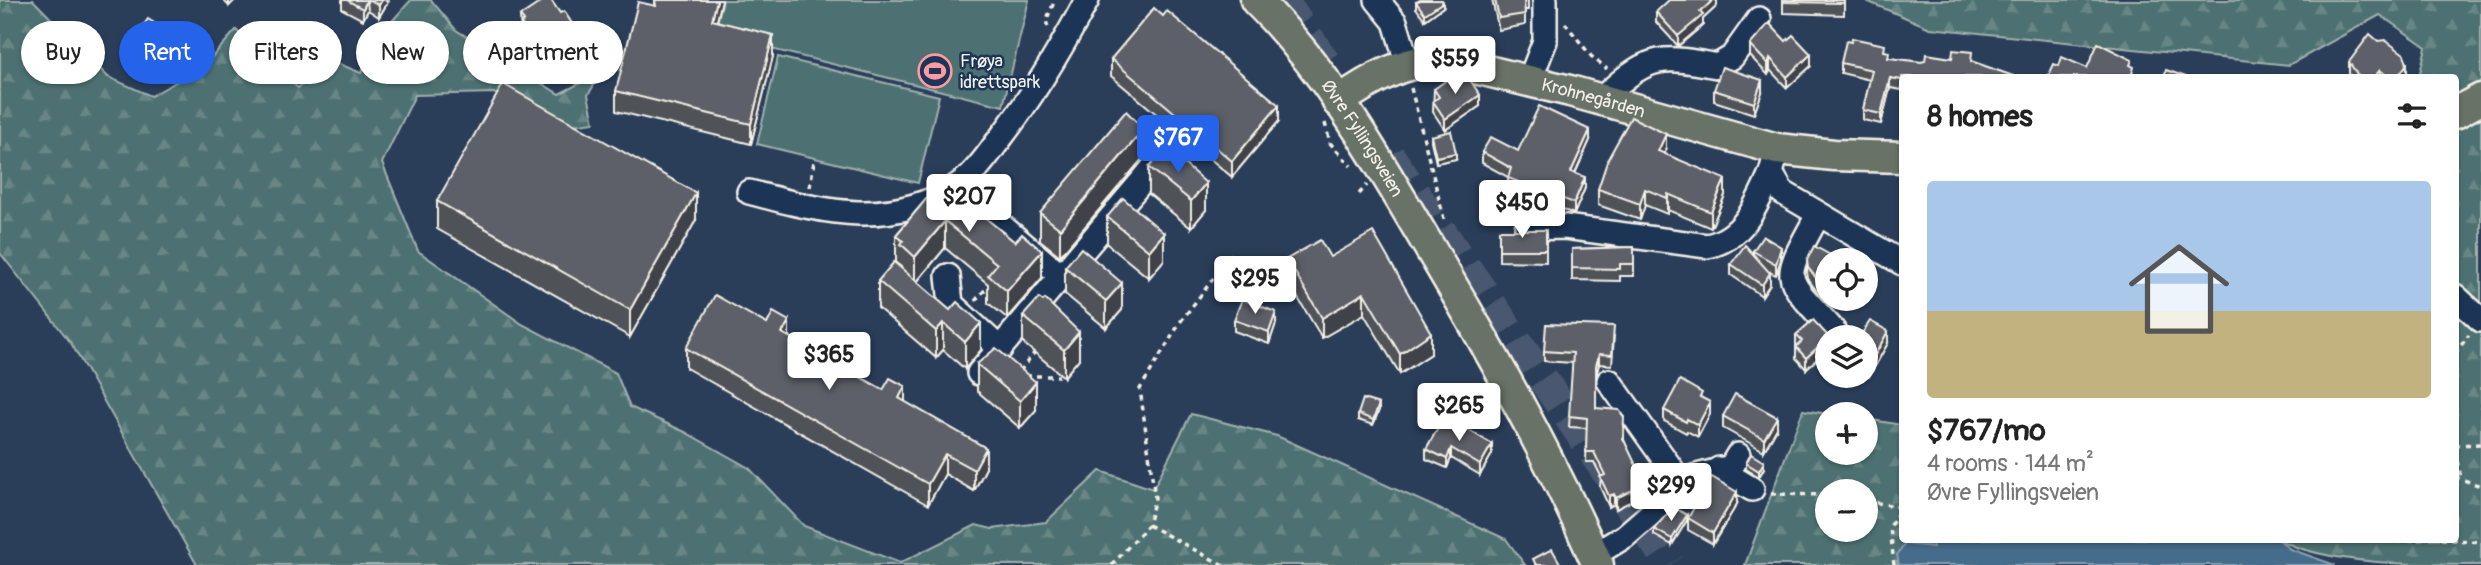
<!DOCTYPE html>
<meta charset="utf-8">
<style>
body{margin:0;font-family:Pangolin,sans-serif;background:#f6f6f6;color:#222;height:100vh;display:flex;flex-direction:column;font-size:26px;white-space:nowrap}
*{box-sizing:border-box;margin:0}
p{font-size:23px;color:#767676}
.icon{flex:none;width:38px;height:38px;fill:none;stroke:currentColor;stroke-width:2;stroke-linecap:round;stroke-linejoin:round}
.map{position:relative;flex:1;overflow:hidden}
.sheet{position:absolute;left:1899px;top:74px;width:560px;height:469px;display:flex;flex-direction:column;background:#fff;border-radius:7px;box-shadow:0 2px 5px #0004}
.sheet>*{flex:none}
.top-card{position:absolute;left:21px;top:21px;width:665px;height:63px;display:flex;gap:14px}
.fabs{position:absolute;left:1815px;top:248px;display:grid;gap:14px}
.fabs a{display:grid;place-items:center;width:63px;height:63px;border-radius:50%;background:#fff;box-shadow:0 2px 5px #0004;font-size:35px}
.price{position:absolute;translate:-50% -60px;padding:0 16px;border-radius:7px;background:#fff;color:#222;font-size:23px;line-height:46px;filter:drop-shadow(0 2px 4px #0008)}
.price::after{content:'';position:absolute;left:50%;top:42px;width:21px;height:16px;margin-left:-10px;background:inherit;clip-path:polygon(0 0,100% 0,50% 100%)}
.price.selected{background:#2563eb;color:#fff}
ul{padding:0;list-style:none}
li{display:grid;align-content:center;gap:14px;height:371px;padding:0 28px}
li+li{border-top:2px solid #e0e0e0}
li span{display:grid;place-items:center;height:217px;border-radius:7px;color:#555}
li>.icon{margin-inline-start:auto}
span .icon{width:126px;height:126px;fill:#fffc;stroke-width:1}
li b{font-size:30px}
h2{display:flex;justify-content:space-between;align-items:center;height:84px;padding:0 28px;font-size:30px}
.pill{padding:0 24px;border-radius:32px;background:#fff;box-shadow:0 2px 5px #0004;font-size:24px;line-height:63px}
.pill.selected{background:#2563eb;color:#fff}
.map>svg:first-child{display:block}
.forest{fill:url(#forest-firs);stroke:#a1b1ad;stroke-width:2;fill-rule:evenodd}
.pitch{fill:#4e7172;stroke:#a1b1ad;stroke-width:2}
.water{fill:#446c8b;stroke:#8aa1b0;stroke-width:2}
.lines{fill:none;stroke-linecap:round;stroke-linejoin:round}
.major-tunnel{stroke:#48596f;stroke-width:30;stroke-dasharray:30 15;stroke-linecap:butt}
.minor-casing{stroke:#f4f1e8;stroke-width:28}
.major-casing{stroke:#f4f1e8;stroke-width:35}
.path{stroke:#f4f1e8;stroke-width:3.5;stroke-dasharray:5 5;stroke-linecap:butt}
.minor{stroke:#1d3557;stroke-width:23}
.major{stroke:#697266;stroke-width:30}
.wall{fill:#505359;stroke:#f4f1e8;stroke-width:2}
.shaded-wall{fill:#414349;stroke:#f4f1e8;stroke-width:2}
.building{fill:#5d6068;stroke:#f4f1e8;stroke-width:2}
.labels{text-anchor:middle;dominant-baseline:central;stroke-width:5;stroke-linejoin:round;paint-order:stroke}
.poi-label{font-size:18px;fill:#f4f1e8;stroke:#1d3557;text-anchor:start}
.street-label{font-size:18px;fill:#f4f1e8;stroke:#1d3557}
</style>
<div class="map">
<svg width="2481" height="565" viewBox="0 0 2481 565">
<defs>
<pattern id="forest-firs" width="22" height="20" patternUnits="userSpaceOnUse" patternTransform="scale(1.75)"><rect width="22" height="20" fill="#4e7172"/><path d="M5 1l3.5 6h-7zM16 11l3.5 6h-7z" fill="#688686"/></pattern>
</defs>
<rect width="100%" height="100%" fill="#2a3e5a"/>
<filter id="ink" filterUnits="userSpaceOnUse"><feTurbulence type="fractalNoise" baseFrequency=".0143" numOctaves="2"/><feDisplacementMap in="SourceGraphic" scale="14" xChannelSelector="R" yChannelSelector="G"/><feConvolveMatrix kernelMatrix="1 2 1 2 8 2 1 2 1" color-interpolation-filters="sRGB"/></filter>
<g filter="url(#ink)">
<g class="forest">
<polygon points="0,0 33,0 108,77 151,96 204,66 236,30 298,88 327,59 361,73 383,31 411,0 431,0 456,30 559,94 602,72 588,95 594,122 551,128 494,93 415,95 382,163 418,251 522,324 616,373 630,407 685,432 749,468 804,526 900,563 976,525 992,529 1046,522 1100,471 1153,489 1191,414 1277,436 1506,539 1525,565 197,565 71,343 0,253"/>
<path d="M1864 0H2481V565C2420 565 2326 565 2278 539H2455V77H2419L2426 47 2380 15 2289 65 1930 28Z"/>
<path d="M1803 410 1834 415H1827V453H1866V419L1902 425V539H1933L1934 547 1918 545 1897 561 1899 565H1745ZM1827 492H1866V530H1827Z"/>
</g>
<g class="pitch">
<polygon points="723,0 1029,0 1003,106 714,35"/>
<polygon points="778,57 939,96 918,183 757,144"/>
</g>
<polygon class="water" points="1933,539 2278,539 2290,549 2335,565 1899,565 1897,555 1905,544 1933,547"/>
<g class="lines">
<g class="major-tunnel">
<polyline points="1283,0 1326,63"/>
<polyline points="1390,156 1670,565"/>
</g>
<defs>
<g id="minor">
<polyline points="1377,0 1395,22 1408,65"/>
<polyline points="1529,82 1545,41 1545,0"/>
<path d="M1609 92C1650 54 1664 56 1717 66L1732 57 1759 19"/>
<polyline points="1774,162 1771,173 1782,192 1902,263"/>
<polyline points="964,181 978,206 1061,276"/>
<path d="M749 192C784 201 822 212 859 213 895 214 935 204 964 181 978 170 988 154 999 140 1033 96 1061 49 1087 0"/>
<path d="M1818 215C1781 284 1781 272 1833 330"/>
<path d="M1527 228 1565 227 1707 246C1743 239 1757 205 1771 173"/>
<polyline points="948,276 951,304 1000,349"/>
<polyline points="2455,296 2481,320"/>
<polyline points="979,373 1159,161"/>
<polyline points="1609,381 1675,474 1678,490"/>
<polyline points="1719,469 1752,489"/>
<polyline points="1594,555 1625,536 1693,477 1731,467 1738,455"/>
</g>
<g id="major">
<path id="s1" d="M1256 0C1325 68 1375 155 1424 238 1487 344 1548 452 1598 565"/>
<path id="s2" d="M1338 102C1368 81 1405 59 1442 60L1570 91 1777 149 1834 155 1902 157"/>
<polyline points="2455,113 2481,99"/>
</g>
</defs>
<use href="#minor" class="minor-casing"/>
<use href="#major" class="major-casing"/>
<g class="path">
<polyline points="1565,23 1591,56 1607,69"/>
<polyline points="1048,27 1046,21 1055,0"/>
<polyline points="1411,88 1445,223"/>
<polyline points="1325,123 1330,143 1351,166"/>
<polyline points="810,187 814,161"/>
<polyline points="1359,194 1367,185"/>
<polyline points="975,301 991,283"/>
<polyline points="2455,353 2469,335"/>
<polyline points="1020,371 1034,353"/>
<polyline points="1026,376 1059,376"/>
<polyline points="2455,445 2481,444"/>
<polyline points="2455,451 2461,478"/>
<polyline points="2455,477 2481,486"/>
<polyline points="1771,494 1827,495"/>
<polyline points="1866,501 1901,507"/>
<polyline points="1148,525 1223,565"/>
<polyline points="2378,539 2396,542 2426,539"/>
<polyline points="2441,539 2481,542"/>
<polyline points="1112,565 1148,525 1155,498 1140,389 1181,321 1232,254"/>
<polyline points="1894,565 1890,527 1902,506"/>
</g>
<use href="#minor" class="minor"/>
<use href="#major" class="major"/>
</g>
<g class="wall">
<polygon points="223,0 235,0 229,6"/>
<polygon points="342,0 389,0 379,17 368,10 363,20 342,9"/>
<polygon points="655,0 722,0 717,21 773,56 751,144 616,111 616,91 655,6"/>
<polygon points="1492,0 1528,0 1528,10 1525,10 1525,25 1499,30"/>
<polygon points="1717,0 1717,6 1703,19 1703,25 1678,46 1656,22 1656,12"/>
<polygon points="1844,0 1844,15 1783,13 1783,2"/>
<polygon points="1416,2 1443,7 1425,20 1416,8"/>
<polygon points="520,16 587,58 559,77 548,60 544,62 533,45 529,47 521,34"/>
<polygon points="1163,16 1279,121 1232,177 1111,76 1111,59"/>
<polygon points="134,38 180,50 165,70 134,49"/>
<polygon points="1786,41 1811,66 1787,88 1770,70 1768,75 1750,56 1750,45"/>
<polygon points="1851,42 1885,51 1889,58 1921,62 1952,58 1972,52 1902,77 1902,90 1890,88 1881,124 1863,120 1863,110 1870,80 1841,73 1841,63"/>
<polygon points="2349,62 2407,76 2406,77 2352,77 2349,74"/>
<polygon points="1460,83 1480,106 1445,130 1433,112 1434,89"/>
<polygon points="1714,90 1762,92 1754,114 1714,101"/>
<polygon points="1431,136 1456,159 1436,163 1431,141"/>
<polygon points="1590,140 1575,173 1585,188 1574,214 1508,189 1508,177 1482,163 1482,152 1518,151"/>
<polygon points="1666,150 1664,154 1725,195 1711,228 1668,210 1667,214 1645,205 1640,220 1598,205 1598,189"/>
<polygon points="1144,157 1060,256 1040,240 1040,213"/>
<polygon points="1149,167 1206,210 1191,228 1149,194"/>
<polygon points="938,185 1042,278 1007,318 988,303 988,284 945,248 917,282 981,350 965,369 943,350 936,358 878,308 878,281 901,267 896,263 896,235"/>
<polygon points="437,201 696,220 630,337 437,229"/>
<polygon points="1107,217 1164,260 1149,278 1107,244"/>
<polygon points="1499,230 1546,250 1546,262 1499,261"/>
<polygon points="1634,247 1634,276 1620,276 1620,281 1572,280 1572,249"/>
<polygon points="1753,251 1781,259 1776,275 1769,272 1770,284 1762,296 1731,275 1731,264 1753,254"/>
<polygon points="1330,257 1431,354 1400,374 1364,314 1322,338 1287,280 1287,259"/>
<polygon points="1807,260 1827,261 1827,297 1822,297 1808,280 1807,271"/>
<polygon points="1065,267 1122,310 1106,328 1065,294"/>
<polygon points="1023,316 1079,359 1064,377 1023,343"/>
<polygon points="1234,320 1276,323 1269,344 1234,331"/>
<polygon points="1813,320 1806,369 1796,358 1796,335"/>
<polygon points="789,336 905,402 986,468 974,491 945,474 928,505 686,368 686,348"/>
<polygon points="1614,336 1612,365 1599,364 1596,376 1596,408 1624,427 1624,440 1645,494 1616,509 1614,504 1609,507 1600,487 1601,476 1594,462 1586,462 1587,428 1569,427 1573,363 1544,361 1544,351"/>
<polygon points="1866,338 1888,343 1870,375 1866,373"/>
<polygon points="977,364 1036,410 1020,428 977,391"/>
<polygon points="1702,398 1710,414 1698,437 1687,431 1686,433 1664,421 1664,410"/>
<polygon points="1379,410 1373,425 1358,420 1358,414"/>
<polygon points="1723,416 1777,428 1764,451 1723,428"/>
<polygon points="1442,421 1492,454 1480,475 1451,458 1447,468 1426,459 1426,449"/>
<polygon points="1746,463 1764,468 1759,477 1746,469"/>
<polygon points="1737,504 1713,544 1688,530 1688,518"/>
<polygon points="1687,520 1672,545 1654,535 1654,529"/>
</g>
<g class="shaded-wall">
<polygon points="229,0 235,0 229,6"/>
<polygon points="367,0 368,10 363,20 363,9"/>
<polygon points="382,0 389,0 379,17 379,5"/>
<polygon points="717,0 722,0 712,41 712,20"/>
<polygon points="1713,0 1717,0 1717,6 1703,19 1703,25 1678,46 1678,36 1700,12"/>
<polygon points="1443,2 1443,7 1425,20 1425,14"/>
<polygon points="533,34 533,45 529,47 529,36"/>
<polygon points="773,35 773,56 751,144 751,124"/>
<polygon points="180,39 180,50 165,70 165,59"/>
<polygon points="587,47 587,58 559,77 559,65"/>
<polygon points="548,48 548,60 544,62 544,51"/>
<polygon points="1811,54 1811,66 1787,88 1787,77"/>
<polygon points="1770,58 1770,70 1768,75 1768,64"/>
<polygon points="2407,64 2407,76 2406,77 2397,77"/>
<polygon points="2380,70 2380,77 2374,77"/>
<polygon points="1890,78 1890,88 1881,124 1881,114"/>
<polygon points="1762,80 1762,92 1754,114 1754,103"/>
<polygon points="1480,95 1480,106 1445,130 1445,119"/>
<polygon points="1279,105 1279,121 1232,177 1232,161"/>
<polygon points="1144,129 1144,157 1060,256 1060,229"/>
<polygon points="1590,130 1590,140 1571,183 1571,172"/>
<polygon points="1666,134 1666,150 1658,168 1658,151"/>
<polygon points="1456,153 1456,159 1436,163 1436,157"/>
<polygon points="1585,177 1585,188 1574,214 1574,203"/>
<polygon points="1725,179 1725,195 1711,228 1711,212"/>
<polygon points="1206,183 1206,210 1191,228 1191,201"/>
<polygon points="1645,189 1645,205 1640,220 1640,204"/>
<polygon points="696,193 696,220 630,337 630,310"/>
<polygon points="1668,194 1668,210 1667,214 1667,198"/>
<polygon points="945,221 945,248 915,284 915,257"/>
<polygon points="1164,233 1164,260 1149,278 1149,251"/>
<polygon points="1781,247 1781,259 1776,275 1776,264"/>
<polygon points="1042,251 1042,278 1007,318 1007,291"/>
<polygon points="1770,273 1770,284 1762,296 1762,285"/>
<polygon points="1122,283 1122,310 1106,328 1106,301"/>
<polygon points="1364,293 1364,314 1322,338 1322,318"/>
<polygon points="1276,312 1276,323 1269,344 1269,332"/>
<polygon points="789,321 789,341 782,333"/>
<polygon points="943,323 943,350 936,358 936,331"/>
<polygon points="981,323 981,350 965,369 965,342"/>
<polygon points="1888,331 1888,343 1870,375 1870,364"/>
<polygon points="1079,332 1079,359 1064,377 1064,350"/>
<polygon points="1431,333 1431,354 1400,374 1400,354"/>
<polygon points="1827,339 1827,350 1806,369 1806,358"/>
<polygon points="1599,354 1599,364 1596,376 1596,366"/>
<polygon points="1036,382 1036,410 1020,428 1020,401"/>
<polygon points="905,386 905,407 899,398"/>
<polygon points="1710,402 1710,414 1698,437 1698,425"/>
<polygon points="1379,404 1379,410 1373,425 1373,420"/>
<polygon points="1777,417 1777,428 1764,451 1764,439"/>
<polygon points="1492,444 1492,454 1480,475 1480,465"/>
<polygon points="986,448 986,468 974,491 974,470"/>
<polygon points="1451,448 1451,458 1447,468 1447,459"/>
<polygon points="945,454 945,474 928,505 928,484"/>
<polygon points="1764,462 1764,468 1759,477 1759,471"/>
<polygon points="1645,484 1645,494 1616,509 1616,498"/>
<polygon points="1737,492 1737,504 1713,544 1713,533"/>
<polygon points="1614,494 1614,504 1609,507 1609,496"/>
<polygon points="1687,515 1687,520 1672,545 1672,539"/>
</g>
<g class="building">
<polygon points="347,0 367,0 363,9"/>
<polygon points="370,0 382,0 379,5"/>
<polygon points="544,0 551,0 560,13 564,11 587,47 559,65 548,48 544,51 533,34 529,36 521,23 524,21 520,16"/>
<polygon points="655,0 717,0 712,20 773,35 751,124 616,91 638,2 656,6"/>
<polygon points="1420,0 1442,0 1443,2 1425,14 1416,2"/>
<polygon points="1495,0 1524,0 1525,14 1499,18"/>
<polygon points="1669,0 1713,0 1700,12 1703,15 1678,36 1656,12"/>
<polygon points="1783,0 1844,0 1844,3 1783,2"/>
<polygon points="1154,8 1163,16 1167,11 1279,105 1232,161 1111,59"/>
<polygon points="148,19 180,39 165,59 134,38"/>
<polygon points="1769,23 1786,41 1793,35 1811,54 1787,77 1770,58 1768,64 1750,45"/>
<polygon points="2370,34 2378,41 2385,40 2404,54 2407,64 2397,77 2389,77 2380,70 2374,77 2359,77 2349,62"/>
<polygon points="1852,38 1885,45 1884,51 1889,52 1888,58 1921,62 1925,61 1926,54 1952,58 1953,50 1972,52 1971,61 2016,77 1902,77 1902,80 1890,78 1881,114 1863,110 1872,70 1841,63 1846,41 1851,42"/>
<polygon points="2098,43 2132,60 2130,65 2134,67 2131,77 2048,77 2054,64 2059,66 2062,57 2087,68"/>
<polygon points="1722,67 1762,80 1754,103 1714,90"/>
<polygon points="2166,70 2186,77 2164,77"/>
<polygon points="1454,75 1460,83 1468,77 1480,95 1445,119 1433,101 1439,97 1434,89"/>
<polygon points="503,84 696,193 630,310 437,201"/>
<polygon points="1539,106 1590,130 1571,172 1585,177 1574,203 1508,178 1511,168 1482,152 1491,137 1518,151"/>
<polygon points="1126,111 1144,129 1060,229 1040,213"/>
<polygon points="1631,117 1666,134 1658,151 1725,179 1711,212 1668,194 1667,198 1645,189 1640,204 1598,189 1608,159"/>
<polygon points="1451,131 1456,153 1436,157 1431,136"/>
<polygon points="1166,148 1206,183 1191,201 1149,167"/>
<polygon points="943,183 1015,242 1022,234 1042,251 1007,291 988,275 997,264 945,221 915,257 901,244 903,241 896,235 938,185"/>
<polygon points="1123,198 1164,233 1149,251 1107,217"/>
<rect x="1499" y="230" width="47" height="20"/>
<polygon points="1373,232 1431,333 1400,354 1364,293 1322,318 1287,259 1320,240 1330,257"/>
<polygon points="1763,236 1781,247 1776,264 1753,251"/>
<polygon points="1745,245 1770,273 1762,285 1731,264"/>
<polygon points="1814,246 1841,261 1827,261 1827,286 1822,285 1808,268 1807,260"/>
<polygon points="1634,247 1634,264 1620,264 1620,269 1572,268 1572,249"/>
<polygon points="1081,248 1122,283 1106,301 1065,267"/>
<polygon points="894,262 950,310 957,302 981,323 965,342 943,323 936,331 878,281"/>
<polygon points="715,295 767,324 773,312 789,321 782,333 883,390 890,378 905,386 899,398 986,448 974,470 945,454 928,484 686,348"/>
<polygon points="1039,298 1043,301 1045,299 1079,332 1064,350 1023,316"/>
<polygon points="1242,299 1276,312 1269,332 1234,320"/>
<polygon points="1813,320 1829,337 1806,358 1796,347 1802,341 1796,335"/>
<polygon points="1870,321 1888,331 1870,364 1866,362 1866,338 1859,338"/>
<polygon points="1546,324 1614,326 1612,355 1599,354 1596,366 1596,408 1619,410 1624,417 1623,438 1645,484 1616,498 1614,494 1609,496 1600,477 1605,475 1594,452 1586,452 1587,418 1569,416 1573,353 1544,351"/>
<polygon points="996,348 1036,382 1020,401 977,364"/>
<polygon points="1680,380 1702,393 1700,397 1710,402 1698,425 1687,419 1686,422 1664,410"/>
<polygon points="1735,394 1777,417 1764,439 1723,416"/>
<polygon points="1363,399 1379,404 1373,420 1358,414"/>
<polygon points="1442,421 1455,429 1458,424 1492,444 1480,465 1451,448 1447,459 1426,449"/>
<polygon points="1751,454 1764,462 1759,471 1746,463"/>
<polygon points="1712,477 1737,492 1713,533 1688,518"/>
<polygon points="1673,507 1687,515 1672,539 1654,529"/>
<polygon points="1552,549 1561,565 1536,565 1533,559"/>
</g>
</g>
<defs>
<symbol id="stadium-ring" viewBox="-11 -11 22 22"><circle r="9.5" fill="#1d3557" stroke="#ff9aa2" stroke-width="1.5"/><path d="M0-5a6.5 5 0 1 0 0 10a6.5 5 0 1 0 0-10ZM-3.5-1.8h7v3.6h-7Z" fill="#ff9aa2"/></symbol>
</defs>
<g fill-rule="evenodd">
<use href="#stadium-ring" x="916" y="52" width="38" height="38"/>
</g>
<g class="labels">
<g class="poi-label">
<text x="960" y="61">Frøya<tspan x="960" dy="21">idrettspark</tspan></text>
</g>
<g class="street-label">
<text stroke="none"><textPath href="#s2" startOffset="270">Krohnegården</textPath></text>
<text stroke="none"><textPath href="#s1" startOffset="175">Øvre Fyllingsveien</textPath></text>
</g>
</g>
</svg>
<div class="fabs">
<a><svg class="icon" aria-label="locate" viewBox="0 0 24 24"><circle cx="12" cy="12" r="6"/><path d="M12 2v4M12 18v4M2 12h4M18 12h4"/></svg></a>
<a><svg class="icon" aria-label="layers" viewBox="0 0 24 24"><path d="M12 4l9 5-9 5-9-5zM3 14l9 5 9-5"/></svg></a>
<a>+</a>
<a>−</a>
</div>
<b class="price" style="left:1455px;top:96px">$559</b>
<b class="price selected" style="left:1178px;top:175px">$767</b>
<b class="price" style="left:969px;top:234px">$207</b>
<b class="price" style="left:1522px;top:240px">$450</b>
<b class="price" style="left:1255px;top:316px">$295</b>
<b class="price" style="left:829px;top:392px">$365</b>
<b class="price" style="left:1459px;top:443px">$265</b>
<b class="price" style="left:1671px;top:523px">$299</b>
<div class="top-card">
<a class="pill">Buy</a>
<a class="pill selected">Rent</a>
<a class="pill">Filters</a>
<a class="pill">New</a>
<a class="pill">Apartment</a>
</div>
<section class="sheet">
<h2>8 homes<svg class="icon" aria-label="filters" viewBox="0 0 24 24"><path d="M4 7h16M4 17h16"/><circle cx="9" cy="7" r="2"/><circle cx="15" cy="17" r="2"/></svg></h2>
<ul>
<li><span style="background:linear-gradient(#a9c7e8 60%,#c2b280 0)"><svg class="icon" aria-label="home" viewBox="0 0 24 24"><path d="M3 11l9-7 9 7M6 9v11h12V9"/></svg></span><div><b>$767/mo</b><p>4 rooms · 144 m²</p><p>Øvre Fyllingsveien</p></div></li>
</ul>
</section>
</div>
